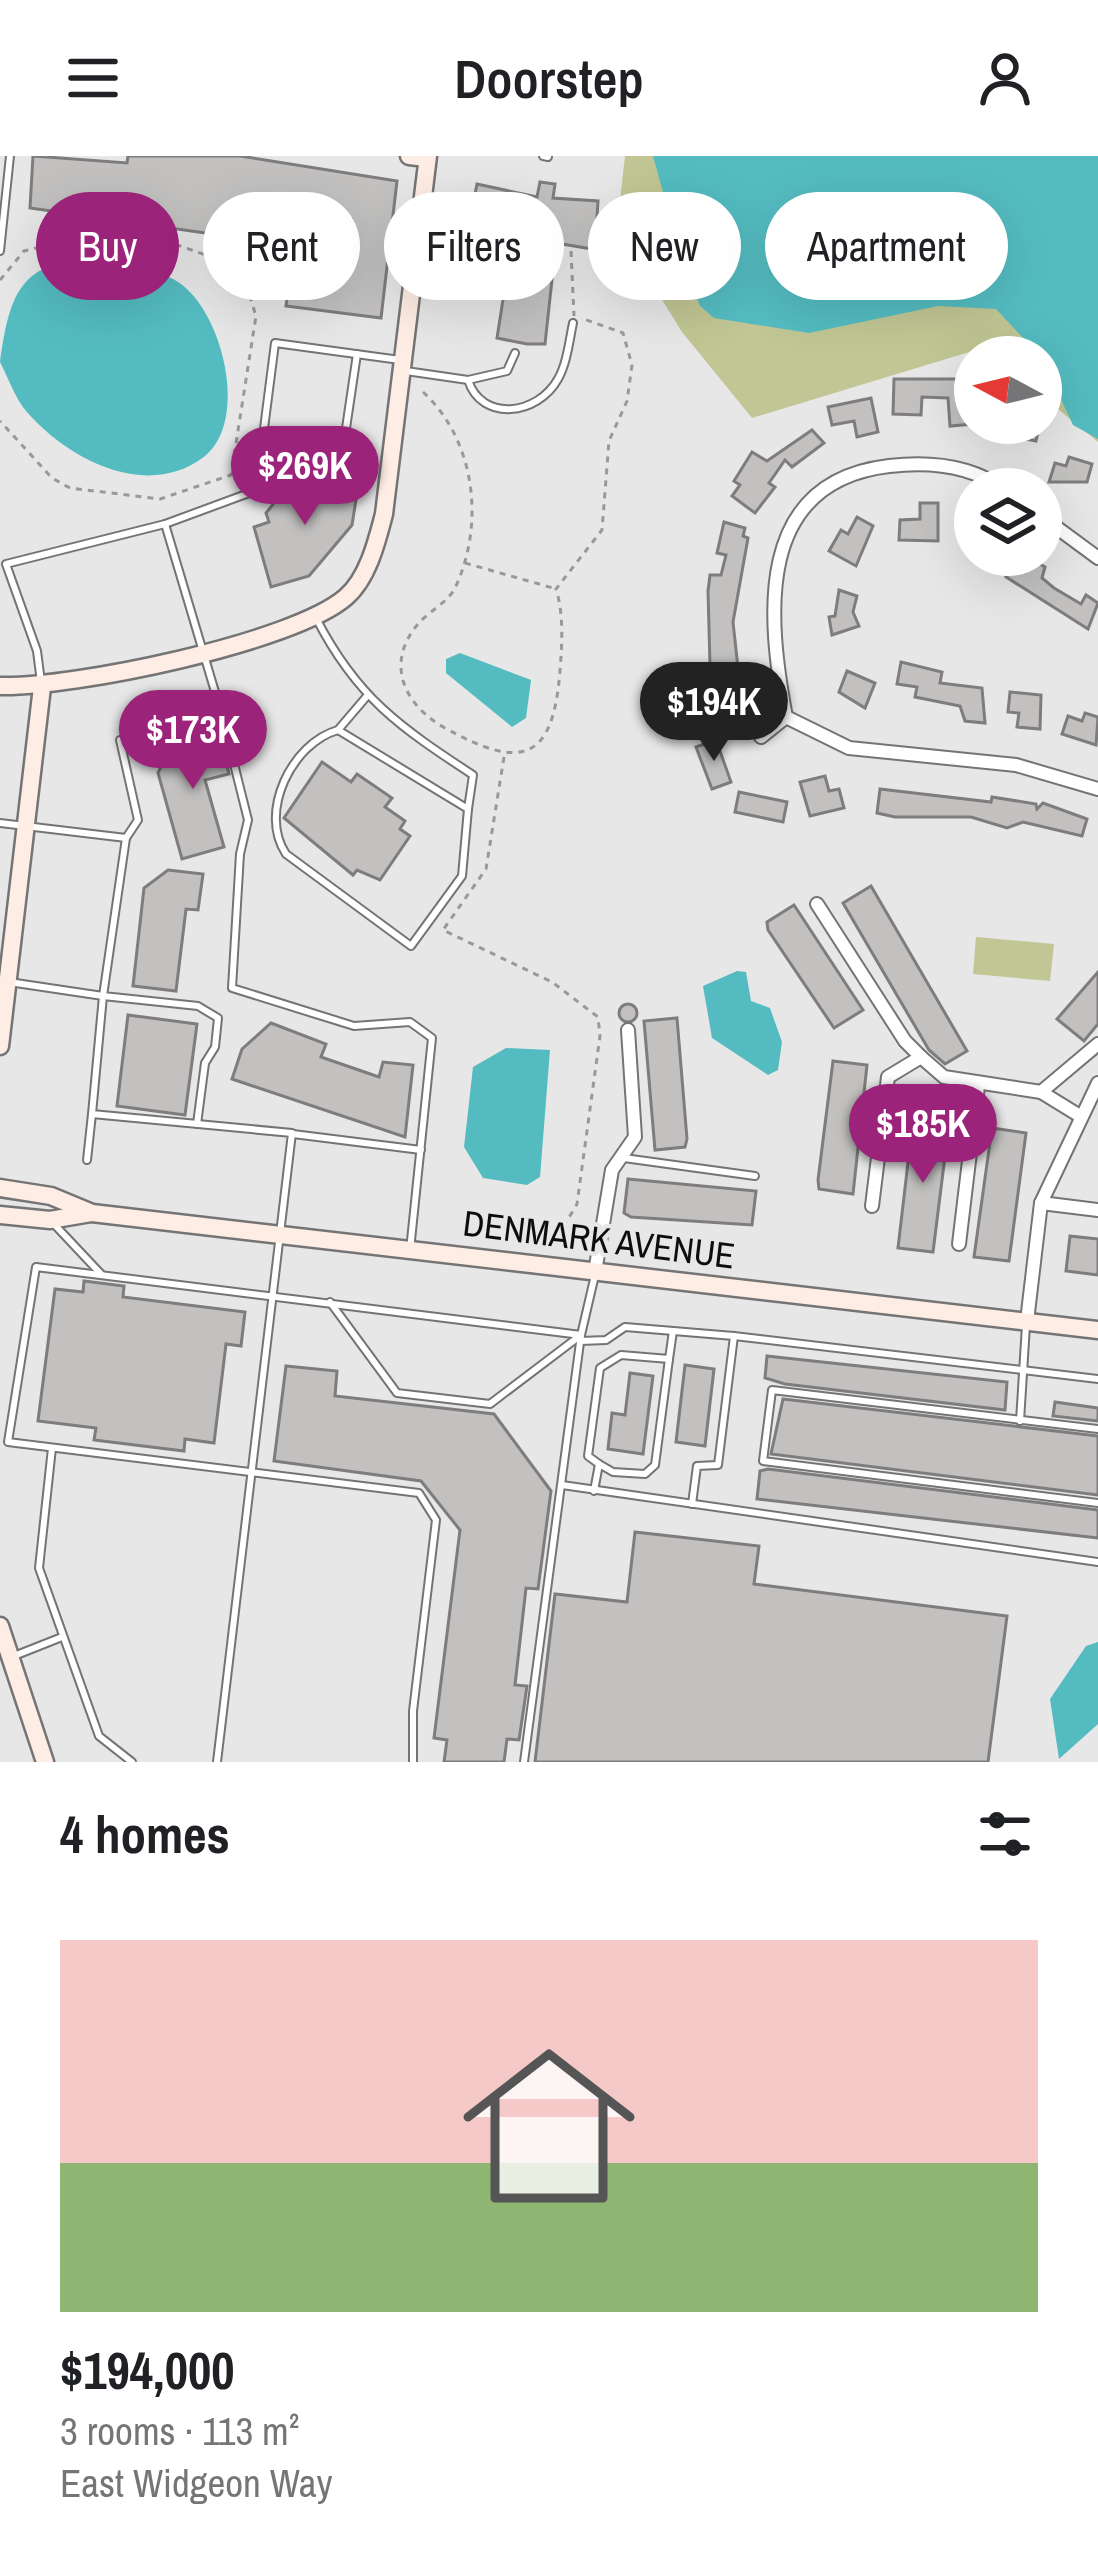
<!DOCTYPE html>
<meta charset="utf-8">
<style>
body{margin:0;font-family:"Archivo Narrow",sans-serif;background:#f2f2f2;color:#202124;height:100vh;display:flex;flex-direction:column;font-size:45px;white-space:nowrap}
*{box-sizing:border-box;margin:0}
p{font-size:39px;color:#757577}
.icon{flex:none;width:66px;height:66px;fill:none;stroke:currentColor;stroke-width:2;stroke-linecap:round;stroke-linejoin:round}
.map{position:relative;height:1606px;overflow:hidden}
.side{display:flex;flex-direction:column;background:#fff;flex:1}
.side>*{flex:none}
.guide{position:absolute;left:36px;top:36px;width:1026px;height:108px;display:flex;gap:24px}
.needle{width:78px;rotate:277deg}
.fabs{position:absolute;left:954px;top:180px;display:grid;gap:24px}
.fabs a{display:grid;place-items:center;width:108px;height:108px;border-radius:50%;background:#fff;box-shadow:0 12px 48px #0002;font-size:60px}
.price{position:absolute;translate:-50% -102px;padding:0 27px;border-radius:42px;background:#9c237a;color:#fff;font-size:39px;line-height:78px;filter:drop-shadow(0 3px 6px #0008)}
.price::after{content:'';position:absolute;left:50%;top:72px;width:36px;height:27px;margin-left:-18px;background:inherit;clip-path:polygon(0 0,100% 0,50% 100%)}
.price.current{background:#222;color:#fff}
ul{padding:0;list-style:none}
li{display:grid;align-content:center;gap:24px;height:636px;padding:0 60px}
li+li{border-top:3px solid #e0e0e0}
li span{display:grid;place-items:center;height:372px;border-radius:0px;color:#555}
li>.icon{margin-inline-start:auto}
span .icon{width:216px;height:216px;fill:#fffc;stroke-width:1}
li b{font-size:51px}
h2{display:flex;justify-content:space-between;align-items:center;height:144px;padding:0 60px;font-size:51px}
.tag{padding:0 42px;border-radius:54px;background:#fff;box-shadow:0 12px 48px #0002;font-size:42px;line-height:108px}
.tag.current{background:#9c237a;color:#fff}
header{display:flex;justify-content:space-between;align-items:center;height:156px;padding:0 60px;background:#fff;font-size:54px;font-weight:600}
.map>svg:first-child{display:block}
.green{fill:#c1c694}
.water{fill:#54bcc1}
.building{fill:#c2c1c0;stroke:#7e7c7c;stroke-width:3}
.lines{fill:none;stroke-linecap:round;stroke-linejoin:round}
.lane-casing{stroke:#747475;stroke-width:10}
.street-casing{stroke:#747475;stroke-width:16}
.secondary-casing{stroke:#747475;stroke-width:21}
.path{stroke:#99999a;stroke-width:3;stroke-dasharray:6 6;stroke-linecap:butt}
.lane{stroke:#fff;stroke-width:6}
.street{stroke:#fff;stroke-width:12}
.secondary{stroke:#feede4;stroke-width:16}
.labels{text-anchor:middle;dominant-baseline:central;stroke-width:9;stroke-linejoin:round;paint-order:stroke}
.street-label{font-size:36px;fill:#0d0d0d;stroke:#e7e7e8}
</style>
<header><svg class="icon" aria-label="menu" viewBox="0 0 24 24"><path d="M4 6h16M4 12h16M4 18h16"/></svg>Doorstep<svg class="icon" aria-label="person" viewBox="0 0 24 24"><circle cx="12" cy="8" r="4"/><path d="M4 21q1-7 8-7t8 7"/></svg></header>
<div class="map">
<svg width="1098" height="1606" viewBox="0 0 1098 1606">
<rect width="100%" height="100%" fill="#e7e7e8"/>
<g class="green">
<polygon points="625,0 1098,0 1098,286 1041,239 1041,201 1001,201 989,190 752,262 682,176 617,71"/>
<polygon points="976,781 1054,788 1050,825 973,818"/>
</g>
<g class="water">
<polygon points="653,0 1098,0 1098,283 1073,269 1041,201 996,153 938,150 809,177 714,162 700,150 681,101"/>
<path d="M88 104C115 109 156 111 178 126 222 154 250 264 205 300 148 345 68 304 26 255 15 242 8 221 0 206 9 144 18 105 88 104Z"/>
<polygon points="460,497 531,524 526,562 512,571 446,517 446,503"/>
<polygon points="737,815 746,816 751,845 770,852 782,886 778,914 768,919 712,882 703,830"/>
<polygon points="506,892 550,894 540,1021 527,1029 483,1022 464,991 473,911"/>
<polygon points="1098,1486 1098,1568 1059,1603 1050,1543 1086,1490"/>
</g>
<g class="building">
<polygon points="33,0 127,7 128,0 240,0 397,25 381,162 286,150 292,107 345,113 351,63 308,57 303,91 30,52"/>
<polygon points="540,26 555,28 553,42 598,45 596,76 592,93 556,87 545,188 527,188 497,182 512,86 471,80 470,64 477,28 537,41"/>
<polygon points="894,223 963,223 963,230 975,229 973,268 950,270 948,242 922,241 921,259 893,258"/>
<polygon points="871,242 878,276 857,281 854,265 832,269 828,251"/>
<polygon points="1006,267 1040,267 1036,285 1004,279"/>
<polygon points="812,274 824,287 792,311 785,304 769,327 775,331 755,357 732,340 740,329 734,325 752,296 767,305"/>
<polygon points="1069,301 1092,308 1087,326 1049,326 1055,307 1066,310"/>
<polygon points="296,322 358,331 352,369 309,420 271,431 254,371 269,366 266,357 283,336 294,338"/>
<polygon points="920,347 938,347 938,385 899,384 900,364 920,363"/>
<polygon points="857,361 873,370 856,410 829,395 841,374 848,378"/>
<polygon points="724,366 745,372 743,380 748,382 733,466 738,512 710,509 708,435 710,419 721,419 726,399 717,397"/>
<polygon points="1024,399 1045,411 1042,422 1054,432 1081,448 1086,439 1098,447 1088,473 1006,421"/>
<polygon points="839,434 857,440 853,456 859,470 832,479 829,461 835,460"/>
<polygon points="901,506 942,516 940,527 982,532 985,567 965,565 960,550 915,541 917,531 897,528"/>
<polygon points="847,515 875,527 865,552 839,536"/>
<polygon points="1010,536 1041,539 1040,573 1017,571 1019,557 1008,556"/>
<polygon points="707,546 709,571 684,572 682,547"/>
<polygon points="1085,557 1098,561 1096,589 1062,578 1068,560 1082,565"/>
<polygon points="218,575 229,618 205,624 224,691 182,703 158,617 172,588"/>
<polygon points="716,584 731,626 712,633 696,591"/>
<polygon points="322,606 351,626 357,618 392,642 385,651 405,665 400,673 410,680 380,724 357,714 353,719 284,662"/>
<polygon points="825,620 829,635 839,633 844,652 810,660 800,626"/>
<polygon points="880,633 991,646 992,641 1036,648 1037,653 1043,647 1087,663 1082,680 1023,666 1007,672 971,661 895,661 877,657"/>
<polygon points="739,636 787,646 783,666 735,656"/>
<polygon points="168,714 203,718 198,754 186,753 176,835 133,830 144,732"/>
<polygon points="871,730 967,895 945,908 929,894 843,747"/>
<polygon points="794,749 863,854 834,872 768,774 767,766"/>
<polygon points="1098,816 1098,868 1084,885 1057,863"/>
<circle cx="628" cy="857" r="9"/>
<polygon points="128,859 197,868 185,959 117,950"/>
<polygon points="677,862 687,983 685,991 655,994 644,865"/>
<polygon points="271,867 326,888 321,901 379,921 383,906 413,909 405,981 232,923 242,893"/>
<polygon points="833,905 867,909 853,1038 819,1033 818,1024"/>
<polygon points="913,964 949,968 933,1096 898,1092"/>
<polygon points="992,972 1026,977 1009,1105 974,1101"/>
<polygon points="628,1023 756,1035 752,1069 631,1061 624,1057"/>
<polygon points="1070,1080 1098,1083 1098,1119 1066,1115"/>
<polygon points="84,1125 124,1130 123,1141 245,1156 241,1190 226,1188 214,1287 185,1283 184,1295 94,1284 96,1272 38,1265 55,1133 83,1136"/>
<polygon points="767,1200 1007,1226 1005,1254 785,1228 765,1222"/>
<polygon points="685,1209 714,1213 705,1290 676,1286"/>
<polygon points="286,1210 337,1215 335,1240 494,1258 551,1335 538,1433 526,1432 515,1529 527,1530 519,1584 507,1583 504,1606 444,1606 447,1584 434,1582 460,1374 421,1325 274,1305"/>
<polygon points="630,1217 653,1220 643,1298 608,1293 612,1257 625,1259"/>
<polygon points="783,1243 1098,1280 1098,1339 771,1298"/>
<polygon points="1055,1246 1098,1252 1098,1265 1053,1260"/>
<polygon points="768,1313 1098,1354 1098,1382 757,1343 760,1315"/>
<polygon points="635,1376 759,1390 754,1428 1007,1460 988,1606 535,1606 555,1438 627,1446"/>
</g>
<g class="lines">
<defs>
<g id="lane">
<polyline points="543,0 548,1"/>
<polyline points="0,95 10,0"/>
<path d="M406 215 468 224C482 267 538 259 558 223 567 207 569 186 573 167"/>
<polyline points="468,224 507,215 515,197"/>
<polyline points="261,297 341,306 357,198"/>
<polyline points="165,368 249,337 258,319 275,187 400,204"/>
<path d="M316 462C357 542 400 571 473 619L468 653 338 574 367 540"/>
<polyline points="41,526 37,495 6,408 165,368 221,556 120,584 138,664 126,682"/>
<polyline points="221,556 248,664 240,698 232,832 354,870 410,866 432,882 410,1094"/>
<path d="M338 574C292 587 258 656 286 698L411 790 462 720 468 653"/>
<polyline points="0,667 126,682 103,840 198,850 218,862 215,891 205,907 197,968"/>
<polyline points="9,826 103,840 92,958 292,977 217,1606"/>
<polyline points="293,978 421,994"/>
<polyline points="624,1002 755,1020"/>
<polyline points="87,1004 92,958"/>
<polyline points="53,1067 101,1118"/>
<polyline points="330,1146 397,1237 490,1248 581,1179"/>
<polyline points="734,1180 1098,1223"/>
<polyline points="580,1185 606,1184 625,1171 734,1180 718,1309 697,1310 692,1348"/>
<polyline points="1020,1265 1026,1169"/>
<polyline points="1098,1273 772,1234 763,1305 1098,1347"/>
<polyline points="52,1292 39,1412 99,1580 132,1606"/>
<polyline points="599,1308 613,1316 645,1318 655,1309 669,1203"/>
<polyline points="562,1329 1098,1406"/>
<polyline points="594,1335 599,1308 588,1300 600,1212 621,1199 669,1203 673,1175"/>
<polyline points="14,1500 62,1481"/>
<polyline points="413,1606 413,1555 436,1364 419,1337 8,1286 36,1111 581,1179"/>
<polyline points="524,1606 581,1179 595,1119"/>
</g>
<g id="street">
<polyline points="1041,360 1098,402"/>
<path d="M786 561C767 460 754 326 889 310 930 305 970 309 1004 333"/>
<polyline points="786,561 849,592 1016,609 1098,633"/>
<polyline points="761,581 786,561"/>
<polyline points="817,748 905,885 921,901"/>
<polyline points="1041,936 1098,888"/>
<polyline points="1041,1047 1098,1054"/>
<polyline points="872,1050 888,921 921,901 944,921 1041,936 1080,960"/>
<polyline points="959,1088 978,930"/>
<polyline points="595,1116 612,1014 635,981 628,874"/>
<polyline points="1027,1165 1041,1047 1098,927"/>
</g>
<g id="secondary">
<polyline points="409,0 427,2"/>
<path d="M0 530C72 532 293 487 346 441 368 422 377 385 384 358L428 0"/>
<polyline points="0,890 42,531"/>
<polyline points="0,1032 51,1040 92,1057 1098,1174"/>
<polyline points="0,1059 50,1064 91,1057"/>
<polyline points="0,1470 45,1606"/>
</g>
</defs>
<use href="#lane" class="lane-casing"/>
<use href="#street" class="street-casing"/>
<use href="#secondary" class="secondary-casing"/>
<g class="path">
<polyline points="571,95 574,160"/>
<polyline points="0,124 24,95 69,84 155,81 231,108 245,125 256,160 231,319 160,343 70,332 52,322 0,265"/>
<path d="M423 236C475 284 485 366 456 430 449 446 429 455 418 468 384 508 405 550 445 572 522 615 553 605 560 515 562 489 564 458 556 433L602 374 609 285 627 245 632 209 623 177 581 162"/>
<polyline points="465,407 553,432"/>
<polyline points="504,601 486,713 443,774 552,826 598,861 600,880 577,1048 552,1090"/>
</g>
<use href="#lane" class="lane"/>
<use href="#street" class="street"/>
<use href="#secondary" class="secondary"/>
</g>
<g class="labels">
<g class="street-label">
<text transform="translate(599 1083) rotate(7)">DENMARK AVENUE</text>
</g>
</g>
</svg>
<div class="fabs">
<a><svg class="needle" viewBox="-14 -14 28 28"><path d="M0-13l5 13h-10z" fill="#e53935"/><path d="M0 13l5-13h-10z" fill="#757577"/></svg></a>
<a><svg class="icon" aria-label="layers" viewBox="0 0 24 24"><path d="M12 4l9 5-9 5-9-5zM3 14l9 5 9-5"/></svg></a>
</div>
<b class="price" style="left:305px;top:372px">$269K</b>
<b class="price current" style="left:714px;top:608px">$194K</b>
<b class="price" style="left:193px;top:636px">$173K</b>
<b class="price" style="left:923px;top:1030px">$185K</b>
<div class="guide">
<a class="tag current">Buy</a>
<a class="tag">Rent</a>
<a class="tag">Filters</a>
<a class="tag">New</a>
<a class="tag">Apartment</a>
</div>
</div>
<section class="side">
<h2>4 homes<svg class="icon" aria-label="filters" viewBox="0 0 24 24"><path d="M4 7h16M4 17h16"/><circle cx="9" cy="7" r="2"/><circle cx="15" cy="17" r="2"/></svg></h2>
<ul>
<li><span style="background:linear-gradient(#f6c9c9 60%,#8fb573 0)"><svg class="icon" aria-label="home" viewBox="0 0 24 24"><path d="M3 11l9-7 9 7M6 9v11h12V9"/></svg></span><div><b>$194,000</b><p>3 rooms · 113 m²</p><p>East Widgeon Way</p></div></li>
</ul>
</section>
